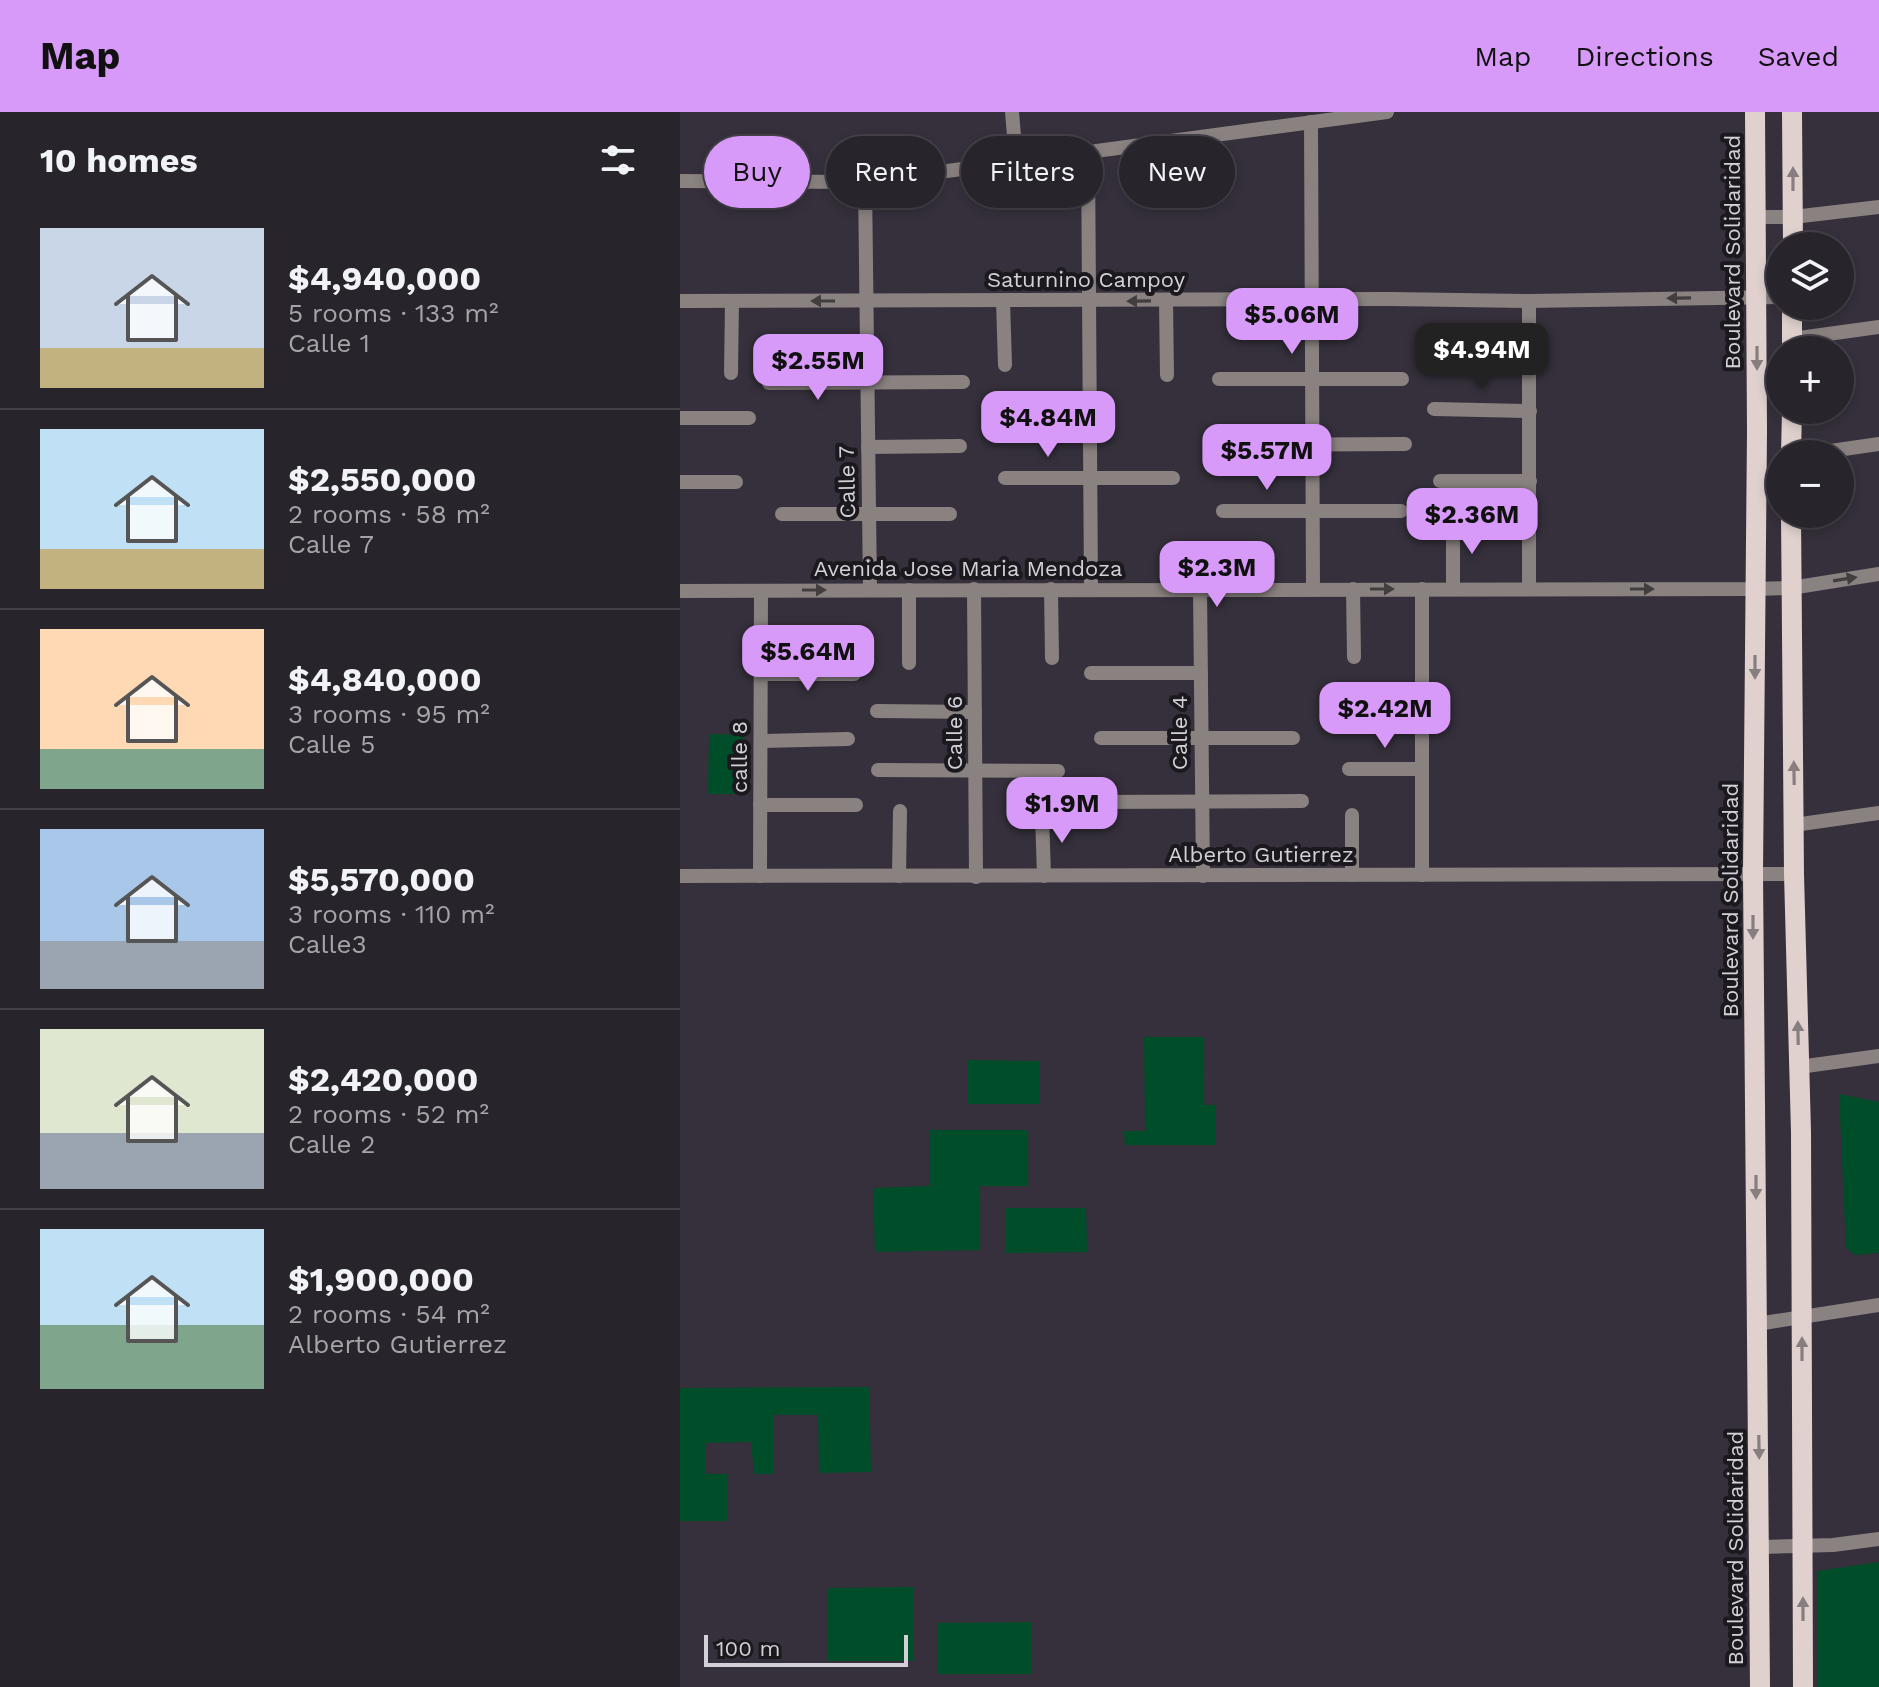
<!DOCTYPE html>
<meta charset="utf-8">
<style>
body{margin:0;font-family:"Work Sans",sans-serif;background:#343038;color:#f1f3f6;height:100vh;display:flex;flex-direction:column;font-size:30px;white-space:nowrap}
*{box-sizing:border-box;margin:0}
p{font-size:26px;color:#a5a4a9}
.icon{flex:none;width:44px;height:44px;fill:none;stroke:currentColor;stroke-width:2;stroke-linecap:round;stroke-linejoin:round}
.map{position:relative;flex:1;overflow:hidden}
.drawer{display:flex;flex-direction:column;background:#28242c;width:680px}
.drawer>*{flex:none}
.top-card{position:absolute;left:24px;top:24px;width:760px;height:72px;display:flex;gap:16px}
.buttons{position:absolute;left:1086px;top:120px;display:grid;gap:16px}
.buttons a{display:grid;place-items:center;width:88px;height:88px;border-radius:50%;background:#28242c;box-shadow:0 4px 12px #0003,0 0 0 2px #444148;font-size:40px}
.scale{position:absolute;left:24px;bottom:20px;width:204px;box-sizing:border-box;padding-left:8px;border:4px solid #d3d0d7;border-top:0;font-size:22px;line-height:28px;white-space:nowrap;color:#d3d0d7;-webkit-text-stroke:6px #1b191e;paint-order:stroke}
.price{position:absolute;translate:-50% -68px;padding:0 18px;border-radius:16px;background:#d89af8;color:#111;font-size:26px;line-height:52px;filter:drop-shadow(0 2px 4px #0008)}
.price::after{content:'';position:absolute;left:50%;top:48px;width:24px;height:18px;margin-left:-12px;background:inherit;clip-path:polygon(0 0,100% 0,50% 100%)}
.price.selected{background:#222;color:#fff}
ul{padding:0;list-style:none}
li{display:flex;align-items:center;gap:24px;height:200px;padding:0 40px}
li+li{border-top:2px solid #444148}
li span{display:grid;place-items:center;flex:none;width:224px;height:160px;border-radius:0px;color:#555}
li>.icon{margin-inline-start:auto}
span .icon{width:96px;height:96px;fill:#fffc;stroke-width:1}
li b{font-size:34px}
h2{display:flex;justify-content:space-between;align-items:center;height:96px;padding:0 40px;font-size:34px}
.pill{padding:0 28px;border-radius:36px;background:#28242c;box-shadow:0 4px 12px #0003,0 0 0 2px #444148;font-size:28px;line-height:72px}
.pill.selected{background:#d89af8;color:#111}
header{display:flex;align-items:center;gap:48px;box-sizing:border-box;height:112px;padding:0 40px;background:#d89af8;color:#111}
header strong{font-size:38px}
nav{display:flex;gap:44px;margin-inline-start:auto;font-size:28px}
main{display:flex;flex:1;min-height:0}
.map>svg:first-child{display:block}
.green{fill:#004e29}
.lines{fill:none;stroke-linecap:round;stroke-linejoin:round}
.minor{stroke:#898280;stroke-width:14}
.major{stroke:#e0d1ce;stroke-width:20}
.oneway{fill:#877e7f}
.oneway2{fill:#423e40}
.labels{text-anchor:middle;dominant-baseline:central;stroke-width:8;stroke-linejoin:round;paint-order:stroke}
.street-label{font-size:22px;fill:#d3d0d7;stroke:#1b191e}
</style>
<header>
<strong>Map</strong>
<nav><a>Map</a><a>Directions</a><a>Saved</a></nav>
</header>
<main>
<section class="drawer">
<h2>10 homes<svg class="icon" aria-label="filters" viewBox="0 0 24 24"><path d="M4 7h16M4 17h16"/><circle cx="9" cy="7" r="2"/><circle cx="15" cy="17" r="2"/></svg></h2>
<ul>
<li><span style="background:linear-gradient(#c9d6e8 75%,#c2b280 0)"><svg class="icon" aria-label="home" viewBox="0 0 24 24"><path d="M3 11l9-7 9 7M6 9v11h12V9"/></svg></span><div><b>$4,940,000</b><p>5 rooms · 133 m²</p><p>Calle 1</p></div></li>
<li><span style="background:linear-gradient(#bfe0f5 75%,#c2b280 0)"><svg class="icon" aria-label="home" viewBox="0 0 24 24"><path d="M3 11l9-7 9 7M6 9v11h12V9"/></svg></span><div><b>$2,550,000</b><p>2 rooms · 58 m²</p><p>Calle 7</p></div></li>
<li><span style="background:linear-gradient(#ffd9b3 75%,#7fa58c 0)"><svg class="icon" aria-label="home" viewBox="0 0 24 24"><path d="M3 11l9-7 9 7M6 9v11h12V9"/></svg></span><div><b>$4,840,000</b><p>3 rooms · 95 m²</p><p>Calle 5</p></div></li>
<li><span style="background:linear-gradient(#a9c7e8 70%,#9aa5b1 0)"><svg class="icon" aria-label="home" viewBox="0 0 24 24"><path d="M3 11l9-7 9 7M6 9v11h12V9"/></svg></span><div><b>$5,570,000</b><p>3 rooms · 110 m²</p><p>Calle3</p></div></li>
<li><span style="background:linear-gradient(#dfe7d0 65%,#9aa5b1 0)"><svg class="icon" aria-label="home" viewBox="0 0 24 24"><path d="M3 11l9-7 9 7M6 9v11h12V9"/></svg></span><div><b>$2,420,000</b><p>2 rooms · 52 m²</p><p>Calle 2</p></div></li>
<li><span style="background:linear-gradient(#bfe0f5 60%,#7fa58c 0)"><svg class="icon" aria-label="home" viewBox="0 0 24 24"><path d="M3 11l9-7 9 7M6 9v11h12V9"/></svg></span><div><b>$1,900,000</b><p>2 rooms · 54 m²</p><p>Alberto Gutierrez</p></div></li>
</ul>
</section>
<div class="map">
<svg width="1199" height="1575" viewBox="0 0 1199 1575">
<rect width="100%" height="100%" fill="#35303b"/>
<g class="green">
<polygon points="29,622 63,623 62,682 28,682"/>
<polygon points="464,925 523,925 524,993 535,993 536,1033 445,1033 444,1019 465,1019"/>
<polygon points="288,948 359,949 359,992 288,992"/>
<polygon points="1159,982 1199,990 1199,1141 1175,1143 1166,1136"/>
<polygon points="250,1018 348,1018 348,1074 299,1074 300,1138 195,1140 193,1076 250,1074"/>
<polygon points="326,1096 406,1096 407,1140 326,1141"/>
<polygon points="189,1275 191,1360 139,1361 138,1303 93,1303 93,1362 74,1362 71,1330 26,1331 26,1362 47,1362 47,1409 0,1409 0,1276"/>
<polygon points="1199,1450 1199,1575 1138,1575 1137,1459"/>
<polygon points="234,1475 234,1549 148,1549 147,1476"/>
<polygon points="352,1510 352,1562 257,1562 258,1511"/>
</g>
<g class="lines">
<g class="minor">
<polyline points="332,0 336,48"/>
<polyline points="631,10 633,477"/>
<polyline points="408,39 411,477"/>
<polyline points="0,69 185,70 707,0"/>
<polyline points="185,70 190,478"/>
<polyline points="1076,105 1113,105 1199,95"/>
<polyline points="0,189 711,187 849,189 1100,185"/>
<polyline points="323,189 325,253"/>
<polyline points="486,189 487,263"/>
<polyline points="1112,227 1199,215"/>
<polyline points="51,261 52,189"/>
<polyline points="539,267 722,267"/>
<polyline points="89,271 283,270"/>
<polyline points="754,297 850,299"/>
<polyline points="318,302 410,302"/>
<polyline points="0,306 69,306"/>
<polyline points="551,333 725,332"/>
<polyline points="188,335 280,334"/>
<polyline points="1130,342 1199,332"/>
<polyline points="325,366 493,366"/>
<polyline points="760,369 850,369"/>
<polyline points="0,370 56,370"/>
<polyline points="543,399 721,399"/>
<polyline points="102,402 270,402"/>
<polyline points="773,411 773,477"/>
<polyline points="849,476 849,189"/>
<polyline points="294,477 296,765"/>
<polyline points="371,477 372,546"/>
<polyline points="673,477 674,545"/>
<polyline points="742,477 742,763"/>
<polyline points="229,478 229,551"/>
<polyline points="520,478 523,764"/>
<polyline points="0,479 1074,477 1111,476 1199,462"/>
<polyline points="411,561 521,561"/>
<polyline points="81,562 174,562"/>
<polyline points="664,592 742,590"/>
<polyline points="197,599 295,600"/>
<polyline points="421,626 613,626"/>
<polyline points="81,629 168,627"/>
<polyline points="669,657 742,657"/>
<polyline points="198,658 378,659"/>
<polyline points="414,690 622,689"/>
<polyline points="80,693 176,693"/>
<polyline points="362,702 364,764"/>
<polyline points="672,703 672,763"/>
<polyline points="1114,713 1199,701"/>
<polyline points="0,764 1114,762"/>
<polyline points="80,764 81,479"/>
<polyline points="219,764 220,699"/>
<polyline points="1119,955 1199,944"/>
<polyline points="1077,1212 1199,1193"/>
<polyline points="1080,1435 1153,1433 1199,1427"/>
</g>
<g class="major">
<polyline points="1075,0 1077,319 1073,761 1080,1575"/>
<polyline points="1112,0 1113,134"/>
<polyline points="1112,194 1112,238"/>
<polyline points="1111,342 1112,298"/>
<polyline points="1111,402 1114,762 1121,1020 1123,1575"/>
</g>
</g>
<defs><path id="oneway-solid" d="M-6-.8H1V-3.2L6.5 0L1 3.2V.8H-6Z" transform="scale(2)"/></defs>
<g class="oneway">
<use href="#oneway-solid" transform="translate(1113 67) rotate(-90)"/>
<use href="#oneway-solid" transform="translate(1077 246) rotate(90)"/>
<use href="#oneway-solid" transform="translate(1075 555) rotate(90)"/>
<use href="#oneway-solid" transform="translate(1114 661) rotate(-91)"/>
<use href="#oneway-solid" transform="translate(1073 815) rotate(90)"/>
<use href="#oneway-solid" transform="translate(1118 921) rotate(-91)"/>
<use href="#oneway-solid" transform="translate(1076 1075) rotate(90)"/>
<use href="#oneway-solid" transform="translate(1122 1237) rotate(-90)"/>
<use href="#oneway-solid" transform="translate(1079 1335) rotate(89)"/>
<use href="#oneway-solid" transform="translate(1123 1497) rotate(-90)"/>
</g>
<g class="oneway2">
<use href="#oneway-solid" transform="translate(999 186) rotate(179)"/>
<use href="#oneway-solid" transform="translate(143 189) rotate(180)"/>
<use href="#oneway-solid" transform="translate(459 189) rotate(179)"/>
<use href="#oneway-solid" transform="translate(1165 467) rotate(-9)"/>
<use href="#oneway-solid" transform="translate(702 477)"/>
<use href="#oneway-solid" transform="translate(962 477)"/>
<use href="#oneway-solid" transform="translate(134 478)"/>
</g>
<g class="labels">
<g class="street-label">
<text transform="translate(1052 140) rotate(-90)">Boulevard Solidaridad</text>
<text x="406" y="167">Saturnino Campoy</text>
<text transform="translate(167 370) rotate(-91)">Calle 7</text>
<text x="288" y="456">Avenida Jose Maria Mendoza</text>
<text transform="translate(274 621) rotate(-90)">Calle 6</text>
<text transform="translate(499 621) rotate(-90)">Calle 4</text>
<text transform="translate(59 645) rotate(-90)">calle 8</text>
<text x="581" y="742">Alberto Gutierrez</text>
<text transform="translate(1050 788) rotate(-90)">Boulevard Solidaridad</text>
<text transform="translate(1055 1436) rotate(-90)">Boulevard Solidaridad</text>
</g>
</g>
</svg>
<div class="buttons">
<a><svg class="icon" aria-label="layers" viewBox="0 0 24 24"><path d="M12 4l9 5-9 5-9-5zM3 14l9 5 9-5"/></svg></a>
<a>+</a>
<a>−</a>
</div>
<div class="scale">100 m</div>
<b class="price" style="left:612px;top:244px">$5.06M</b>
<b class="price selected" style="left:802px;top:279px">$4.94M</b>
<b class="price" style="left:138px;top:290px">$2.55M</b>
<b class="price" style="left:368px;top:347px">$4.84M</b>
<b class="price" style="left:587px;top:380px">$5.57M</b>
<b class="price" style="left:792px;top:444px">$2.36M</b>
<b class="price" style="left:537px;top:497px">$2.3M</b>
<b class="price" style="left:128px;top:581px">$5.64M</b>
<b class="price" style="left:705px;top:638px">$2.42M</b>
<b class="price" style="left:382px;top:733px">$1.9M</b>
<div class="top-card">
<a class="pill selected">Buy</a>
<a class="pill">Rent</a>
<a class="pill">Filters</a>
<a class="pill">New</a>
</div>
</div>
</main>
